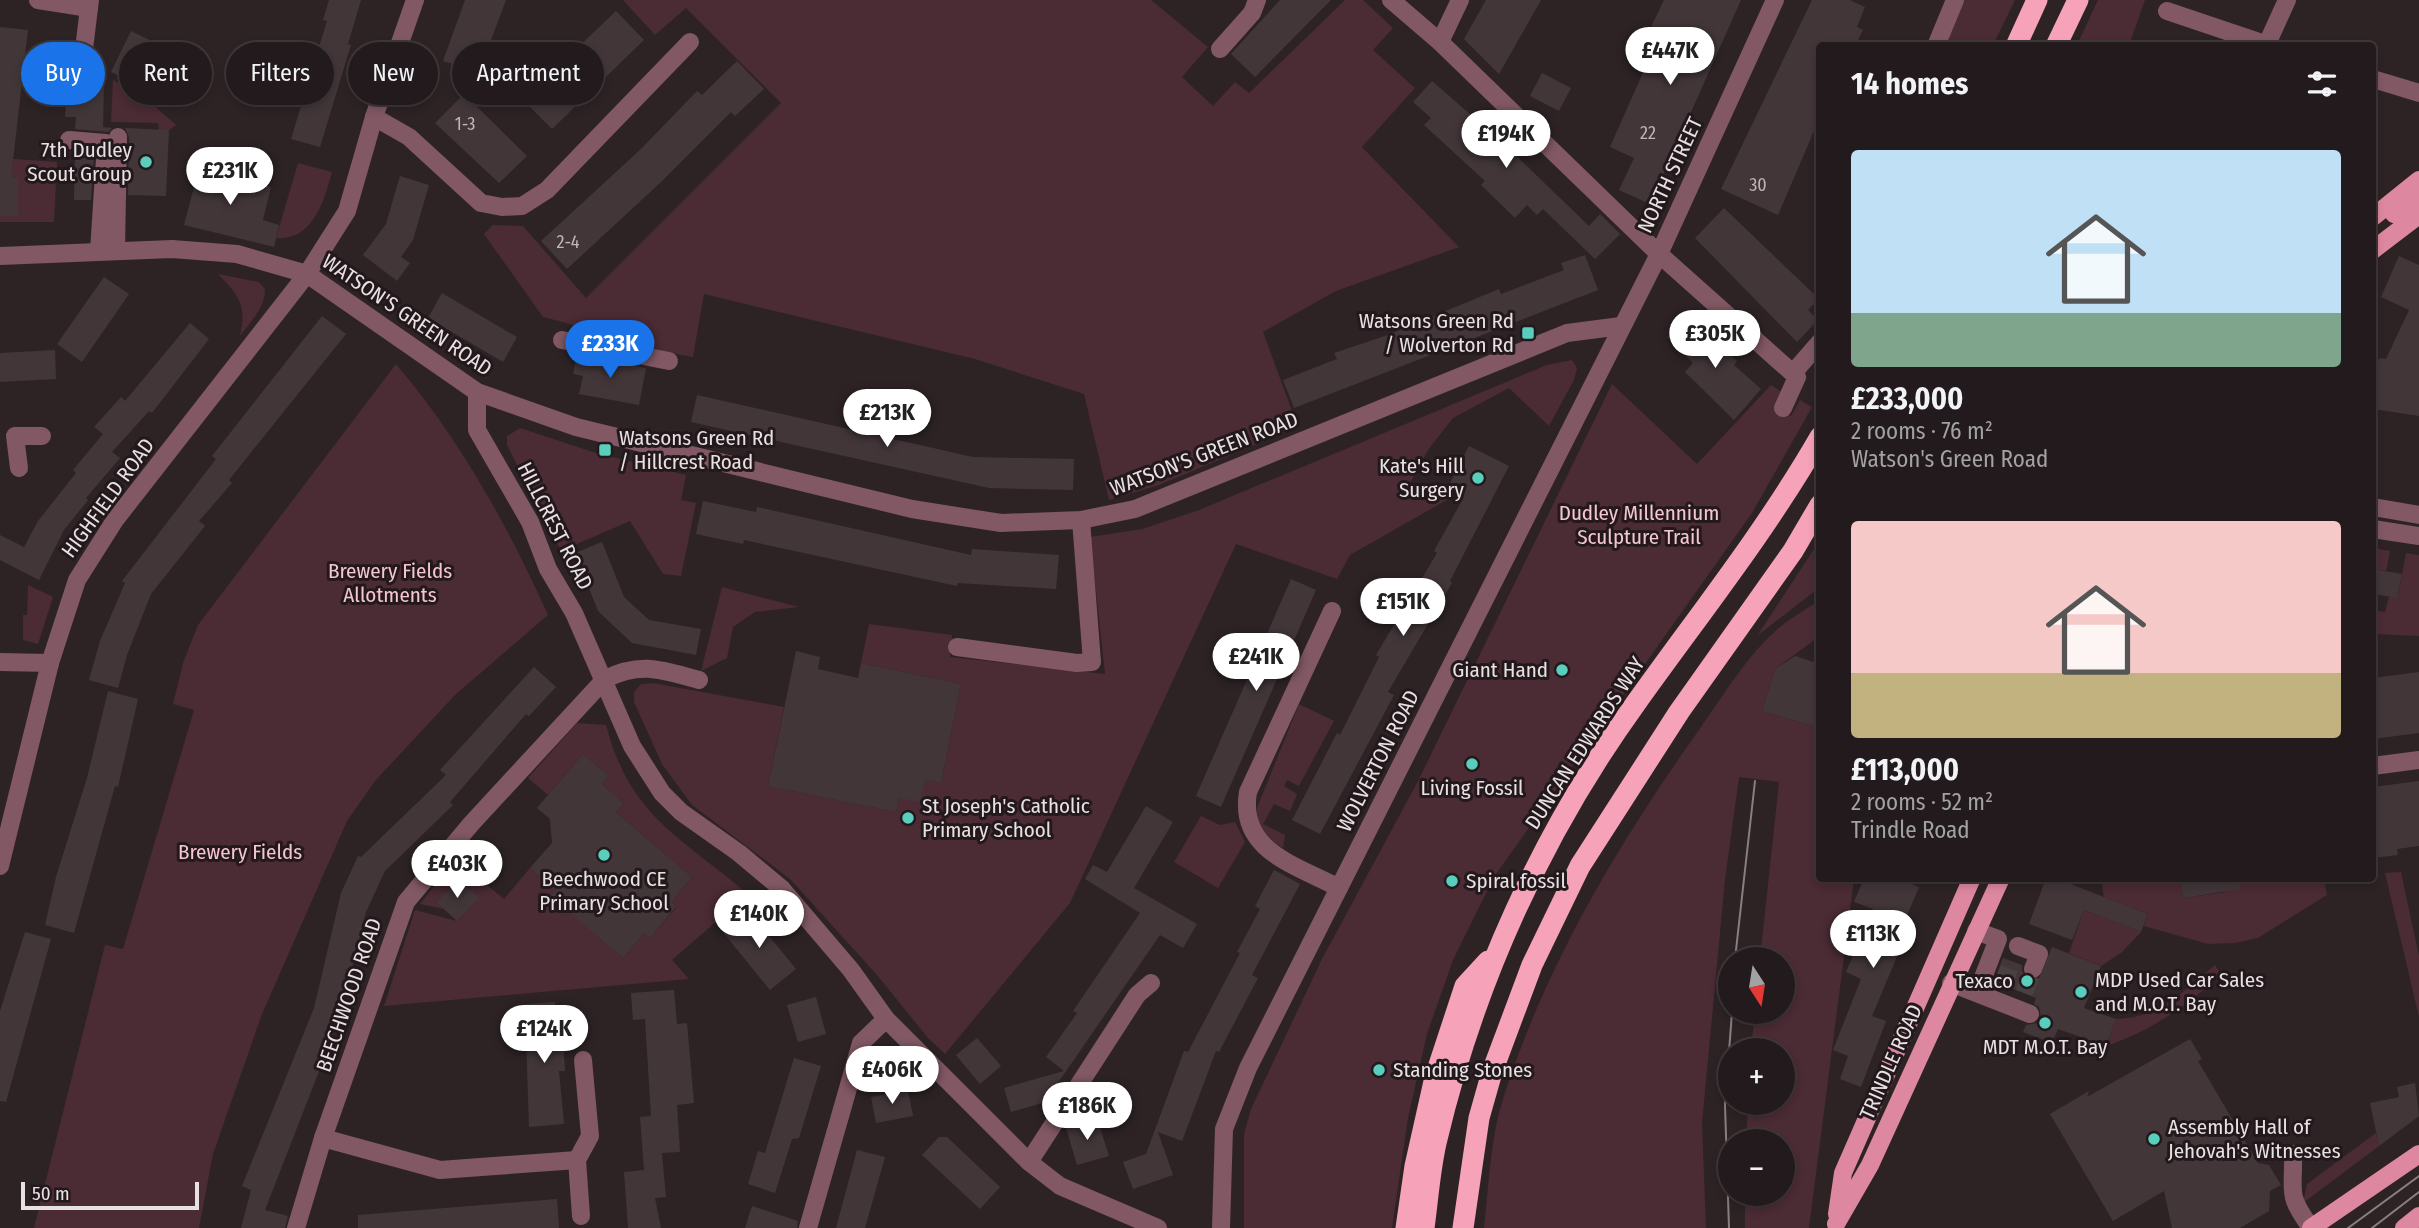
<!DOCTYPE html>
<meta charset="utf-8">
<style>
body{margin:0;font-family:"Fira Sans Condensed",sans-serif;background:#2e2729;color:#f1f3f6;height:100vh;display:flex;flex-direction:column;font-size:26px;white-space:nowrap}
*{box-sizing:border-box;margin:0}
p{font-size:23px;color:#a2a1a3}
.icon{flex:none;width:38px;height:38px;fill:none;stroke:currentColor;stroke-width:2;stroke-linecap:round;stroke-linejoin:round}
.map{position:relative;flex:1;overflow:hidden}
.details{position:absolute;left:1816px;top:42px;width:560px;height:840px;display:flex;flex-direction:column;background:#221a1c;border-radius:7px;box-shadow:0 4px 10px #0003,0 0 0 2px #3f383b}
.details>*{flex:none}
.hud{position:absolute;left:21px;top:42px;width:665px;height:63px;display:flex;gap:14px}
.needle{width:46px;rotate:168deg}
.fabs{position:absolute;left:1718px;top:947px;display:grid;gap:14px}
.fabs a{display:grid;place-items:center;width:77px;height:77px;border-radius:50%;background:#221a1c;box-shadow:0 4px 10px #0003,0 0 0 2px #3f383b;font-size:35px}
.scale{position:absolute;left:21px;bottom:18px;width:178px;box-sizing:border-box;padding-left:7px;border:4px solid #e8e1e3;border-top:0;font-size:19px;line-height:24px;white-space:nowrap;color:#e8e1e3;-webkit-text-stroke:5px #23191c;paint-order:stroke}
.price{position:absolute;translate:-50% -60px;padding:0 16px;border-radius:24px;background:#fff;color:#222;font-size:23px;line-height:46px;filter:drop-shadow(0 2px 4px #0008)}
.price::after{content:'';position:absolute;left:50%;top:42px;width:21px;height:16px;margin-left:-10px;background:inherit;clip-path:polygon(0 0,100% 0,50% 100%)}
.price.selected{background:#1a73e8;color:#fff}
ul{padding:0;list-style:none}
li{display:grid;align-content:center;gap:14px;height:371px;padding:0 35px}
li span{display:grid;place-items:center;height:217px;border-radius:7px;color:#555}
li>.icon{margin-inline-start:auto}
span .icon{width:126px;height:126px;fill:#fffc;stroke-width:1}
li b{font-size:30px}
h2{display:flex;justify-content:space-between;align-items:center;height:84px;padding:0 35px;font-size:30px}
.chip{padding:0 24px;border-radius:32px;background:#221a1c;box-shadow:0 4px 10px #0003,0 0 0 2px #3f383b;font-size:24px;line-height:63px}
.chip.selected{background:#1a73e8;color:#fff}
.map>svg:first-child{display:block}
.green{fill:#4b2b34}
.building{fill:#423639}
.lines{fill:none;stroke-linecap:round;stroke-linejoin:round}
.minor-tunnel{stroke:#494042;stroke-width:18;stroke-dasharray:18 9;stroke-linecap:butt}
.minor{stroke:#815863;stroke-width:18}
.major{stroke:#dd88a0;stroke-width:18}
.highway{stroke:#f6a3ba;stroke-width:21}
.tram{stroke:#887f81;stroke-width:2}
.poi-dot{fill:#5acebc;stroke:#23191c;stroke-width:2.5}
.labels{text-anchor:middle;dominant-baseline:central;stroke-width:6;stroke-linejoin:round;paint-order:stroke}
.number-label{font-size:18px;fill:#beb6b8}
.poi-label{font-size:21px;fill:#e8e1e3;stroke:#23191c;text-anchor:start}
.street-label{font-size:21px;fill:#e8e1e3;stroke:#23191c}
.park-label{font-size:21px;fill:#f5c5d1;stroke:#23191c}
</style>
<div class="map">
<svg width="2419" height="1228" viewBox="0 0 2419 1228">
<rect width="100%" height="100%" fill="#2d2325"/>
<g class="green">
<path d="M623 0H1151L1208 47 1182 77 1213 106 1235 82 1249 93 1345 0H1363L1393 28 1373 50 1415 88 1362 147 1459 247 1336 291 1263 332 1298 427 1159 485 1109 500 1084 394 975 359 704 294 693 357C641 349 593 329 543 317L484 234 493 225 523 226 586 298 781 103 686 8 655 35Z"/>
<polygon points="1963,0 2015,0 1993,45 1945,46"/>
<polygon points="2098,0 2145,0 2129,45 2077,45"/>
<polygon points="113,80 142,95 176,125 169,130 159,130 158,123 111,122"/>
<polygon points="0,158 57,162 54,222 0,222"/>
<path d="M298 163 332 172C324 201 313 241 276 238Z"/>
<path d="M218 274 259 282 265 289C265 308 251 321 240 336 247 304 239 296 218 274Z"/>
<polygon points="1572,360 1577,368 1574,380 1549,426 1509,388 1453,418 1428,450 1410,483 1452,497 1350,555 1337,579 1236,544 1070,903 945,1054 928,1038 877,975 790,879 692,805 662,764 634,702 634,692 641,684 653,683 784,707 768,786 896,812 899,798 925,780 941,783 961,684 861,663 869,624 952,635 950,657 1105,674 1090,537 1142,529 1199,510 1547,365"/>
<path d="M396 364C459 438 508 526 548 615L456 694 375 781 347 821 262 1014 213 1154 199 1228H34L105 945 123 949 194 710 173 704 183 663 198 625Z"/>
<polygon points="1612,384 1697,464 1771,385 1783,393 1777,410 1791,416 1800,400 1812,407 1752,513 1494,877 1453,960 1427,1034 1408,1118 1392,1228 1244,1228 1244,1134 1251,1109 1322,959 1417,783"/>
<polygon points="520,428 596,453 686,475 681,500 696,503 681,576 663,574 630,521 561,551 507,445 507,436"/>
<polygon points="1820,540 1820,587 1757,636"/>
<polygon points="2373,548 2390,551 2386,571 2373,569"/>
<polygon points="2406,553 2419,555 2419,636 2373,634 2373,610 2385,612 2389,597 2398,595"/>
<polygon points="28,585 53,597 38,644 23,640 23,615 27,615"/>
<polygon points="722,587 799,607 755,612 733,627 727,658 701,671"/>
<path d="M1820 600V636L1775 669 1762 711 1820 728V878L1854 879 1809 1228H1745V1194H1783V1141H1746L1748 1103 1783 1102V1050H1751L1755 1012H1783V959H1760L1779 782 1739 777 1725 880 1702 1123 1706 1228H1484C1489 1185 1490 1138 1504 1096 1547 962 1620 841 1701 727 1725 693 1748 654 1780 627 1792 617 1807 609 1820 600Z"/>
<path d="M1299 704 1334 721 1299 786 1287 780 1284 786 1297 794 1290 811 1274 804 1263 824 1285 835 1283 848C1267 838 1255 829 1257 808Z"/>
<path d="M577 723 606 725C630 817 681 837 748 894L672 960 689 979 384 1006 415 910 457 921 478 898 458 879 436 902 444 909 420 904 456 859 504 899 530 868 556 890 551 896 623 958 644 933 650 938 676 908 671 902 692 877 616 812 624 803 602 784 609 776 583 754 548 795 528 778Z"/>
<polygon points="1201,816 1220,825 1235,822 1245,842 1218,888 1174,862"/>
<polygon points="2401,872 2419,956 2419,1017 2385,873"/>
<polygon points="2127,878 2180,879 2183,898 2225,892 2223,879 2324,879 2327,895 2258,938 2235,943 2208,944 2144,926 2148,914 2104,897 2101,879"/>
<polygon points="2084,910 2141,932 2121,953 2101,966 2069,953"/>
<path d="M2215 965 2221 974C2189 1005 2149 1032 2106 1046L2116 1019C2159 1018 2183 992 2215 965Z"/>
<polygon points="2376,1133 2379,1146 2303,1203 2307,1184"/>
</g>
<g class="building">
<polygon points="329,0 361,0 348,44 351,45 320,147 291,139 327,21 323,20"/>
<polygon points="465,0 506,0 479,72 443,61"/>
<polygon points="1280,0 1331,0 1255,77 1231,54"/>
<polygon points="1486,0 1541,0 1499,74 1464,39"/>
<polygon points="1664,0 1741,0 1650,204 1619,190 1634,158 1610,147 1645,68 1642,67 1657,32 1650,29"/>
<polygon points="1812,0 1850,0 1865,7 1857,27 1863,30 1855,46 1820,46 1820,117 1778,215 1721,189"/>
<polygon points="616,11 644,40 552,129 523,100"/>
<polygon points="0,27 28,30 11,178 18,178 18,216 0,216"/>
<polygon points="131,31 158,44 138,85 111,72"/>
<polygon points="737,61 764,89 735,116 731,112 661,182 567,269 541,241 641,149 697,91 702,95"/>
<polygon points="1542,73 1571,88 1559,111 1530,96"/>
<polygon points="1432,81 1502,142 1589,226 1600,214 1620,234 1595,259 1543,209 1537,215 1527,205 1515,218 1481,185 1485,181 1424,125 1431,118 1413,102"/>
<polygon points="67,82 104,83 103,127 112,128 108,132 75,129 76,117 65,117"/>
<polygon points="464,94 527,156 499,183 435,123"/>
<polygon points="125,128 169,130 166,196 128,195 129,137"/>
<polygon points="75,152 94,153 91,200 74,200"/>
<polygon points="202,157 220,161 217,175 271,187 263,220 279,225 274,247 184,225"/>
<polygon points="400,176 429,185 413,240 401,257 410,263 397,281 363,255 386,224"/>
<polygon points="1724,208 1819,299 1808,310 1818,320 1797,342 1695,238"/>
<polygon points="1585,255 1598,290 1294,408 1283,380 1337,359 1334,353 1385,336 1499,289 1501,294 1564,270 1561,263"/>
<polygon points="2399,256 2419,265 2419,416 2373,409 2373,367 2380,358 2386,359 2409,310 2381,297"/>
<polygon points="104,277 129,294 82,362 57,344"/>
<polygon points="442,293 517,337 503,362 428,318"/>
<polygon points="322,316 346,334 229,480 232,483 199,521 205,526 151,594 127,655 118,688 89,680 100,641 125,583 122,581 216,459 212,456"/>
<polygon points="1695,322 1737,361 1734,365 1761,389 1734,420 1685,372 1693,363 1667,337 1681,323 1688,330"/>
<polygon points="190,323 209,339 152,413 149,411 112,452 120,458 86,498 88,500 64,530 39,580 0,560 0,535 24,547 38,521 76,473 73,470 103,434 94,427 121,397 125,401"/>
<polygon points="55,350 56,379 0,382 0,353"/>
<polygon points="577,355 646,368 639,405 579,394 583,376 573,374"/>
<polygon points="697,395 973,457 1074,459 1073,490 989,488 691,422"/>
<polygon points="1469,446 1509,466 1450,581 1452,583 1388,692 1394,695 1320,834 1292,820 1337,733 1340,735 1379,657 1376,655 1437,553 1434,551 1464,497 1447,489"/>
<polygon points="703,501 756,512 757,507 971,555 972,549 1059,555 1056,589 958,583 957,586 744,540 743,544 696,534"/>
<polygon points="602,542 624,597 649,620 701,629 696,655 632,643 598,611 575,553"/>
<polygon points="2373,569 2402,574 2397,598 2373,594"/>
<polygon points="1291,579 1316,590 1221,807 1196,796"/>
<polygon points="796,651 820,657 818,669 858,678 861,663 961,684 941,783 925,780 920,802 899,798 896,812 768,786"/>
<polygon points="1795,656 1820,664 1820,728 1762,711 1775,669"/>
<polygon points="534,667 556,687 529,716 526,714 450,802 453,805 385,871 366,912 339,1020 265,1210 288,1216 285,1228 241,1228 251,1190 242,1186 314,1008 341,893 358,856 361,857 446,775 440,770"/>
<polygon points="2419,672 2419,733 2373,739 2373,678"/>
<polygon points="108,691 138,699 118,787 115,786 74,933 45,925 56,877 87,778"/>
<polygon points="583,754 609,776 602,784 624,803 616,812 692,877 671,902 676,907 650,938 644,933 623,958 550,896 556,890 530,868 552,843 550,819 537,808"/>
<polygon points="2419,781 2419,846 2397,849 2398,855 2373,858 2373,787"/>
<polygon points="1146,806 1173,822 1134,888 1197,924 1183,948 1160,935 1051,1093 1053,1100 1011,1112 1004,1088 1064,1071 1046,1057 1077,1013 1073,1011 1140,913 1085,879 1093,865 1107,872"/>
<polygon points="1274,870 1300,884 1252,975 1258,978 1219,1052 1216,1051 1182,1141 1158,1132 1173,1175 1133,1189 1123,1162 1146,1154 1184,1051 1188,1052 1240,953 1237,952 1260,909 1255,906"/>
<polygon points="1864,878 1898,878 1919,887 1895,944 1901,947 1872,1016 1886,1021 1861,1087 1840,1079 1848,1056 1833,1050 1861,979 1846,972 1873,909 1854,902"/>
<polygon points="2046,878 2055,878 2148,914 2141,932 2084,910 2072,940 2029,924"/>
<polygon points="2180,878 2239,878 2240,889 2183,898"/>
<polygon points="458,879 479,898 457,921 436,902"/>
<polygon points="748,910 796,969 770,990 722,931"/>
<polygon points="25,932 51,939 6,1102 0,1101 0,1011"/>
<polygon points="2052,947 2101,966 2084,1008 2116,1019 2106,1046 2058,1029 2052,1043 2023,1032 2026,1025 2037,1023 2041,1017 2039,1007 2034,1004 2036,998 1994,981 2003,958 2022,965 2022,971 2028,979 2039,978"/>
<polygon points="674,990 677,1024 687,1023 694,1103 677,1105 680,1152 662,1153 666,1197 655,1198 661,1228 628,1228 624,1172 644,1170 640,1117 651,1116 645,1019 633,1020 631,993"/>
<polygon points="816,997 826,1034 798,1042 787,1005"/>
<polygon points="555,1002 558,1039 563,1039 565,1071 559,1071 564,1124 529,1127 525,1004"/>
<polygon points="977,1038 1001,1066 980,1084 956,1055"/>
<polygon points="2190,1039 2202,1059 2198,1061 2258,1163 2269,1165 2281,1185 2270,1191 2269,1211 2240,1228 2172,1228 2164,1191 2113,1221 2050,1114 2089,1091 2087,1097"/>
<polygon points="794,1058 821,1066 799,1138 792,1139 775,1193 748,1184 758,1151 765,1153"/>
<polygon points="2415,1083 2419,1116 2379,1146 2370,1103 2399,1097 2397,1087"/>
<polygon points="908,1090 913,1116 876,1123 871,1097"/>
<polygon points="1097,1118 1109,1156 1077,1165 1066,1128"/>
<polygon points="939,1137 947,1137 1000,1187 980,1209 922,1155"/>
<polygon points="857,1150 885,1157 865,1228 836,1228"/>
<polygon points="557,1199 559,1228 358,1228 358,1215"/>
<polygon points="752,1206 798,1221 797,1228 745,1228"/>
</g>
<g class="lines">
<g class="minor-tunnel">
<polyline points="2003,985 2012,961"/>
<polyline points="2024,993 2033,969"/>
</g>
<g class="minor">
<polyline points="38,0 89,8"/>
<polyline points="1391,0 1440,42 1659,254 1797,377 1783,408"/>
<polyline points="2167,11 2271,46"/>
<polyline points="1440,42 1460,0"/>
<polyline points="2267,44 2287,0"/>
<polyline points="1936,46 1955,0"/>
<polyline points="1220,49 1252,13 1257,0"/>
<polyline points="83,57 90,0"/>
<polyline points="2373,79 2419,93"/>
<polyline points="374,117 409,137 481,203 502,207 522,206 547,190 690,42"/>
<polyline points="69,140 106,143 99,251"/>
<polyline points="116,251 118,137"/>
<polyline points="0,256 172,249 237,254 307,274 477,392 576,427 912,509 1001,523 1081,520 1135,509 1567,333 1621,326"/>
<polyline points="562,340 669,361"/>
<polyline points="1793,373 1820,342"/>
<polyline points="477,392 477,430 530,522 548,569 574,613 632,746 662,793 681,812 739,853 782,889 851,970 886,1019 1029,1162 1060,1186 1158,1228"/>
<polyline points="19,468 15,436 42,436"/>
<polyline points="2373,507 2419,515"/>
<polyline points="2373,529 2419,536"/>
<path d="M1332 611 1248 792C1238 851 1296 865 1339 888"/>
<polyline points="957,647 1077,663 1092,662 1081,520"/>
<polyline points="0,662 50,663"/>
<polyline points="2373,766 2419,760"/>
<polyline points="0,866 50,663 77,580 115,520 307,274 347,211 374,117 415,0"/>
<polyline points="1976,931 1998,939 1977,993"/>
<polyline points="2018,946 2039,954 2033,969"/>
<polyline points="1951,983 2030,1014"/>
<polyline points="323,1138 440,1170 577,1160"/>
<path d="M2293 1154C2294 1194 2286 1193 2311 1228"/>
<polyline points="1029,1162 1137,995 1151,983"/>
<polyline points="581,1216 577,1160 590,1136 583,1060"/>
<path d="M296 1228 323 1138 406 902 471 824 605 679C642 661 662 670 699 680"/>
<polyline points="808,1228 861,1043 886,1019"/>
<polyline points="1221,1228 1224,1129 1248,1068 1659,254 1775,0"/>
</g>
<g class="major">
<polyline points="2394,214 2419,196"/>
<polyline points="2373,217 2419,180"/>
<polyline points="2373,250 2419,215"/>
<polyline points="1837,1214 1843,1173 1972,878"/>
<polyline points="1836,1224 1870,1165 2001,878"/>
<polyline points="2311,1228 2419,1154"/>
<polyline points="2404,1228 2419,1216"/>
</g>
<g class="highway">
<polyline points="2016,46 2037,0"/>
<polyline points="2056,46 2078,0"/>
<polyline points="1406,1228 1415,1166 1435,1077 1465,986 1488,961"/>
<path d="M1424 1228C1428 1199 1430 1167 1437 1139 1474 983 1542 833 1636 703 1698 616 1766 531 1820 437"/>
<polyline points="1463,1228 1479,1118 1492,1072 1532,965 1580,866 1679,712 1793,551 1820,505"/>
</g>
<g class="tram">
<polyline points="1735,959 1755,781"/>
<polyline points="1729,1228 1725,1105 1732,1012"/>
<polyline points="2348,1228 2419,1176"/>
<polyline points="2372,1228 2419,1192"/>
</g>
</g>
<g class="poi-dot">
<circle cx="146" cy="162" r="7"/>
<rect x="1521" y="326" width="14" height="14" rx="3.5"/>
<rect x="598" y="443" width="14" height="14" rx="3.5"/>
<circle cx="1478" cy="478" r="7"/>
<circle cx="1562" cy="670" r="7"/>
<circle cx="1472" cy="764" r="7"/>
<circle cx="908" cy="818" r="7"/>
<circle cx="604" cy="855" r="7"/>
<circle cx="1452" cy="881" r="7"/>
<circle cx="2027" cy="981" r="7"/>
<circle cx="2081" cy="992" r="7"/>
<circle cx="2045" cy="1023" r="7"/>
<circle cx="1379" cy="1070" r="7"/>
<circle cx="2154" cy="1139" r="7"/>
</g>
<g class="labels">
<g class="number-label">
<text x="465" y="124">1-3</text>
<text x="1648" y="133">22</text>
<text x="1758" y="185">30</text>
<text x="568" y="242">2-4</text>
</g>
<g class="poi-label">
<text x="132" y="150" text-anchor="end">7th Dudley<tspan x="132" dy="24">Scout Group</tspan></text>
<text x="1514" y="321" text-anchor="end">Watsons Green Rd<tspan x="1514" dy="24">/ Wolverton Rd</tspan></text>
<text x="619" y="438">Watsons Green Rd<tspan x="619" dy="24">/ Hillcrest Road</tspan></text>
<text x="1464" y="466" text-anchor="end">Kate's Hill<tspan x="1464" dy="24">Surgery</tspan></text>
<text x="1548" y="670" text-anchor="end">Giant Hand</text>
<text x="1472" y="788" text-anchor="middle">Living Fossil</text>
<text x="922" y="806">St Joseph's Catholic<tspan x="922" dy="24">Primary School</tspan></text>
<text x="604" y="879" text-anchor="middle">Beechwood CE<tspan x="604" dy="24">Primary School</tspan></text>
<text x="1466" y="881">Spiral fossil</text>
<text x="2095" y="980">MDP Used Car Sales<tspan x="2095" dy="24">and M.O.T. Bay</tspan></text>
<text x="2013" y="981" text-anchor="end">Texaco</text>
<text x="2045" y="1047" text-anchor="middle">MDT M.O.T. Bay</text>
<text x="1393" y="1070">Standing Stones</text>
<text x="2168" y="1127">Assembly Hall of<tspan x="2168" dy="24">Jehovah's Witnesses</tspan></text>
</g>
<g class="street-label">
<text transform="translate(1670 175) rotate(-65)">NORTH STREET</text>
<text transform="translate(407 315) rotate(34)">WATSON'S GREEN ROAD</text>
<text transform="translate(1204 454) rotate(-21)">WATSON'S GREEN ROAD</text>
<text transform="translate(108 498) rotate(-54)">HIGHFIELD ROAD</text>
<text transform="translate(555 526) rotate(63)">HILLCREST ROAD</text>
<text transform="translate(1585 743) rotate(-57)">DUNCAN EDWARDS WAY</text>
<text transform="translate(1378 761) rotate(-63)">WOLVERTON ROAD</text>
<text transform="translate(349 995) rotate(-71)">BEECHWOOD ROAD</text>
<text transform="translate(1891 1062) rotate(-66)">TRINDLE ROAD</text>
</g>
<g class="park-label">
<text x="1639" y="513">Dudley Millennium<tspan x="1639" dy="24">Sculpture Trail</tspan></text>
<text x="390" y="571">Brewery Fields<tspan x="390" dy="24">Allotments</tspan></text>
<text x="240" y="852">Brewery Fields</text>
</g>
</g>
</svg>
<div class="fabs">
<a><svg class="needle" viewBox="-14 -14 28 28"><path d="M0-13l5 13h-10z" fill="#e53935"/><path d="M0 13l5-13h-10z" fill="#a2a1a3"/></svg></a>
<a>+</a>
<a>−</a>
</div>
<div class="scale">50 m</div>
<b class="price" style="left:1670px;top:87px">£447K</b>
<b class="price" style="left:1506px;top:170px">£194K</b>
<b class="price" style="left:230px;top:207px">£231K</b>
<b class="price" style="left:1715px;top:370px">£305K</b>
<b class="price selected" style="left:610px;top:380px">£233K</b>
<b class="price" style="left:887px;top:449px">£213K</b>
<b class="price" style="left:1403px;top:638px">£151K</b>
<b class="price" style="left:1256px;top:693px">£241K</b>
<b class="price" style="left:457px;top:900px">£403K</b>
<b class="price" style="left:759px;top:950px">£140K</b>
<b class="price" style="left:1873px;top:970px">£113K</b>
<b class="price" style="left:544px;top:1065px">£124K</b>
<b class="price" style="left:892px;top:1106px">£406K</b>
<b class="price" style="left:1087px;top:1142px">£186K</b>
<div class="hud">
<a class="chip selected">Buy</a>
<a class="chip">Rent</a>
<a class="chip">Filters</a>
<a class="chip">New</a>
<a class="chip">Apartment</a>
</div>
<section class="details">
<h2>14 homes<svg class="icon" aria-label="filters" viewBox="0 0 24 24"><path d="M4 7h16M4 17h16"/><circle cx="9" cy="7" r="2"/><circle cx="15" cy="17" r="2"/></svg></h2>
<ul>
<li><span style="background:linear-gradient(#bfe0f5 75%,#7fa58c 0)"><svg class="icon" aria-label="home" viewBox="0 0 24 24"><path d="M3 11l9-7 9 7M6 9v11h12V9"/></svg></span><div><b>£233,000</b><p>2 rooms · 76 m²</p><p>Watson's Green Road</p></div></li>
<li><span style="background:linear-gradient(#f6c9c9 70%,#c2b280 0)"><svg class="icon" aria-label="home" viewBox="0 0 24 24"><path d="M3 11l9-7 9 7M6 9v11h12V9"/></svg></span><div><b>£113,000</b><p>2 rooms · 52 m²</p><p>Trindle Road</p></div></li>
</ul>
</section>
</div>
